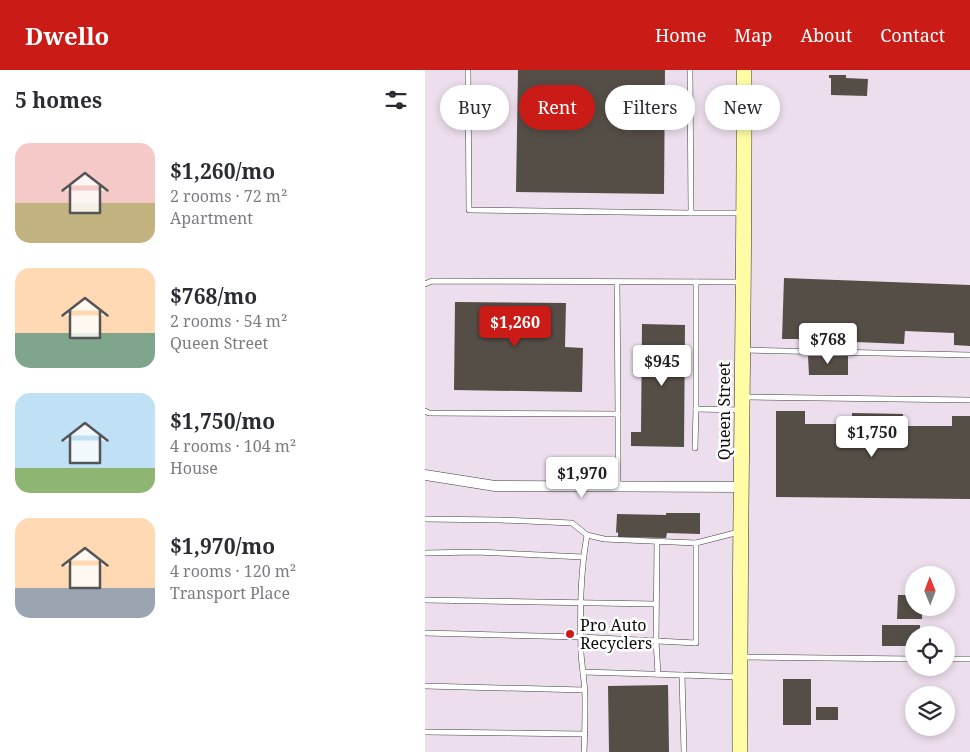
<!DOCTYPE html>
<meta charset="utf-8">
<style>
body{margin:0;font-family:"Noto Serif",serif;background:#f2f2f3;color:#2b2b33;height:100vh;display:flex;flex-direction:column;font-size:19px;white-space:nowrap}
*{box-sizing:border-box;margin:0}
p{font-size:16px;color:#7c7c81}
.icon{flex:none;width:28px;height:28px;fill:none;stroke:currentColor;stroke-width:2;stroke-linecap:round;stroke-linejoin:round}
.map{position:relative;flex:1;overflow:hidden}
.details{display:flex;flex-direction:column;background:#fff;width:425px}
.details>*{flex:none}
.guide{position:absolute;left:15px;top:15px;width:455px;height:45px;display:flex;gap:10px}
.needle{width:32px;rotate:359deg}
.buttons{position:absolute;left:480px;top:496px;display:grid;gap:10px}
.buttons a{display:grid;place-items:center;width:50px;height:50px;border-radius:50%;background:#fff;box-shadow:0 2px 8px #0003;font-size:25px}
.price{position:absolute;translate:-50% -42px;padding:0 11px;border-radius:5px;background:#fff;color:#222;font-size:16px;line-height:32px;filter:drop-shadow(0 1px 2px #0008)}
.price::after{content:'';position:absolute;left:50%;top:30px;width:15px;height:11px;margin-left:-8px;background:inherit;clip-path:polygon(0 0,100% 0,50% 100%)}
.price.current{background:#ca1b16;color:#fff}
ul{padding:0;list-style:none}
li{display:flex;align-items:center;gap:15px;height:125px;padding:0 15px}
li span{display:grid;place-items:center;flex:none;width:140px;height:100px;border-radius:15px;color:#555}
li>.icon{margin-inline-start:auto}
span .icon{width:60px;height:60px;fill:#fffc;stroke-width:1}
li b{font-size:21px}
h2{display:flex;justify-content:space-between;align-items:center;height:60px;padding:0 15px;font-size:21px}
.tag{padding:0 18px;border-radius:22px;background:#fff;box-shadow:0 2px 8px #0003;font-size:18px;line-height:45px}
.tag.current{background:#ca1b16;color:#fff}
header{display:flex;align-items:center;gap:30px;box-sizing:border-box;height:70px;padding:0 25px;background:#ca1b16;color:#fff}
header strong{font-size:24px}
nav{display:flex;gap:28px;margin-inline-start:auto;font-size:18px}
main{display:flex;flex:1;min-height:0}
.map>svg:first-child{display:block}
.industrial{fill:#ecdeec;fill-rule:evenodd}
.building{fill:#554e47}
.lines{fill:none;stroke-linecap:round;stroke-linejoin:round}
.lane-casing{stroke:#3f3f3f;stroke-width:6}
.street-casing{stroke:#3f3f3f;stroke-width:11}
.secondary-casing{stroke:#2e2e2e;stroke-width:16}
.lane{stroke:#fff;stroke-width:5}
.street{stroke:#fff;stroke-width:10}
.secondary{stroke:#fffca5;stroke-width:15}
.poi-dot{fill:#ca1b16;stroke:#fff;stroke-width:2}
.labels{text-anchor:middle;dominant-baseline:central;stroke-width:5;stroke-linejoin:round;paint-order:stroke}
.street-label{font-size:16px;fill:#0c0c0c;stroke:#fff}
.poi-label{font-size:16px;fill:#0c0c0c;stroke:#fff;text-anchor:start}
</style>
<header>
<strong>Dwello</strong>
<nav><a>Home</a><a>Map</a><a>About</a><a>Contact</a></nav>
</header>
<main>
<section class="details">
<h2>5 homes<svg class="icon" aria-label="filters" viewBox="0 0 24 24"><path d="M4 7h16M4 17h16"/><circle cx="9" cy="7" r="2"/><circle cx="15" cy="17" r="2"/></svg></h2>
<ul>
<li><span style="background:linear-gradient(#f6c9c9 60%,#c2b280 0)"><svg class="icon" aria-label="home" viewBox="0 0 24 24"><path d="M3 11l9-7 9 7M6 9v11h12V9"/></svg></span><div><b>$1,260/mo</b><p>2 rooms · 72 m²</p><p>Apartment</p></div></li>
<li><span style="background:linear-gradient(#ffd9b3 65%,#7fa58c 0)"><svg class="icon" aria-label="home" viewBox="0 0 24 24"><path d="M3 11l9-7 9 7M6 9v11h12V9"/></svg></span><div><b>$768/mo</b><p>2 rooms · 54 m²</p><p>Queen Street</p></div></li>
<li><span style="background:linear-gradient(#bfe0f5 75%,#8fb573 0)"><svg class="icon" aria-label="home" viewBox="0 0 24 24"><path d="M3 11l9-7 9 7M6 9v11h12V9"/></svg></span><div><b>$1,750/mo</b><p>4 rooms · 104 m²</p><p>House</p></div></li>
<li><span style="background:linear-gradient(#ffd9b3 70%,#9aa5b1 0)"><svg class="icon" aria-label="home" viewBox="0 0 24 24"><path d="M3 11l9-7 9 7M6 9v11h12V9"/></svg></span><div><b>$1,970/mo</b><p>4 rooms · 120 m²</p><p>Transport Place</p></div></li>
</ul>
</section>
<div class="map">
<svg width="545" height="682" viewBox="0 0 545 682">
<rect width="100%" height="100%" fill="#fffdea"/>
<path class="industrial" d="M0 0H545V682H0ZM489 505H521V538H489ZM489 565H521V598H489ZM489 625H521V658H489Z"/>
<g class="building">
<polygon points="93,0 240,0 239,124 91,122"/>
<polygon points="404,5 421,5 421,8 443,9 442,26 406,25 406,8 404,8"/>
<polygon points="359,208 545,215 545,276 529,275 529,263 480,261 479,274 431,272 431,259 381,258 380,269 357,269"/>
<polygon points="30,232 141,233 140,277 158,278 157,322 29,320"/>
<polygon points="217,254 260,255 259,377 206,376 206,362 216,362"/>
<polygon points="383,286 423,286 423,305 384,305"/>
<polygon points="351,341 380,341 380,354 427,354 427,343 478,344 478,356 527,356 527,346 545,346 545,429 351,427"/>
<polygon points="241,443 275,443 275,464 242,463 241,468 193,467 193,462 191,463 192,444 241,445"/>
<polygon points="473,525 489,525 489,538 497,538 497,549 472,549"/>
<polygon points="457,555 495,555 495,565 489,565 489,576 457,576"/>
<rect x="358" y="609" width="28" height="46"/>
<polygon points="243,615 244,682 184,682 183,616"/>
<rect x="391" y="637" width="22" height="13"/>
</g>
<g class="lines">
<defs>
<g id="lane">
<polyline points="43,0 44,140 266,143 318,143"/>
<polyline points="265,0 266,143"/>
<polyline points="192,212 193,344"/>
<polyline points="271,212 271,339 316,340"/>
<polyline points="0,214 7,211 318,212"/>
<polyline points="320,280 545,285"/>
<polyline points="320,327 545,330"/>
<polyline points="0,341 4,343 193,344 193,417"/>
<polyline points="270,378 271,339"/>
<polyline points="0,449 75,450 147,453 162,465"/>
<polyline points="232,472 231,571 233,604"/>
<polyline points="271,473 314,462"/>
<polyline points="0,483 51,482 158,487"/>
<polyline points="0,530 231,534"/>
<path d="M0 563 156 567 271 573V473L179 469 162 465C155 504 155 543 156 583 157 598 160 613 160 628 160 646 160 664 159 682"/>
<polyline points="316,587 489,589"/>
<polyline points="521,589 545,589"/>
<polyline points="158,602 257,605"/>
<polyline points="0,616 159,620"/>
<polyline points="0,662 160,664"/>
<polyline points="259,682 257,605 314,607"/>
</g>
<polyline id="street" points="0,405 70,416 316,417"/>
<path id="secondary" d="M315 682C314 455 320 227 319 0"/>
</defs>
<use href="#lane" class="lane-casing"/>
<use href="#street" class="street-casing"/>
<use href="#secondary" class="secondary-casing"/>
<use href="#lane" class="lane"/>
<use href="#street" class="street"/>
<use href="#secondary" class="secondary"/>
</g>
<circle class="poi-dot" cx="145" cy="564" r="5"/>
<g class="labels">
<g class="street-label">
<text transform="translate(299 341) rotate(-90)">Queen Street</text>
</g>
<g class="poi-label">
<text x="155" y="555">Pro Auto<tspan x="155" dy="18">Recyclers</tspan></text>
</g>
</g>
</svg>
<div class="buttons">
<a><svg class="needle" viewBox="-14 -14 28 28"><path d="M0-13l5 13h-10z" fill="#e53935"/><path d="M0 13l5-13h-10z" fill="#7c7c81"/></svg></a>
<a><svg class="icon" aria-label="locate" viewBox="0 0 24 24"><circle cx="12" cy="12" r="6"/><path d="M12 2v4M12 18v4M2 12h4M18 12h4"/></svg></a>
<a><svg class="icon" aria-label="layers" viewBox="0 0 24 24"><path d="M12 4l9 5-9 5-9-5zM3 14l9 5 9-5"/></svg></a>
</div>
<b class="price current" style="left:90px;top:278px">$1,260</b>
<b class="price" style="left:403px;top:295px">$768</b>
<b class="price" style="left:237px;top:317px">$945</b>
<b class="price" style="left:447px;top:388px">$1,750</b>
<b class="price" style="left:157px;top:429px">$1,970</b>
<div class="guide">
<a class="tag">Buy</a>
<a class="tag current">Rent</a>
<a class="tag">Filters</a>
<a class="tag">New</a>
</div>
</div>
</main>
